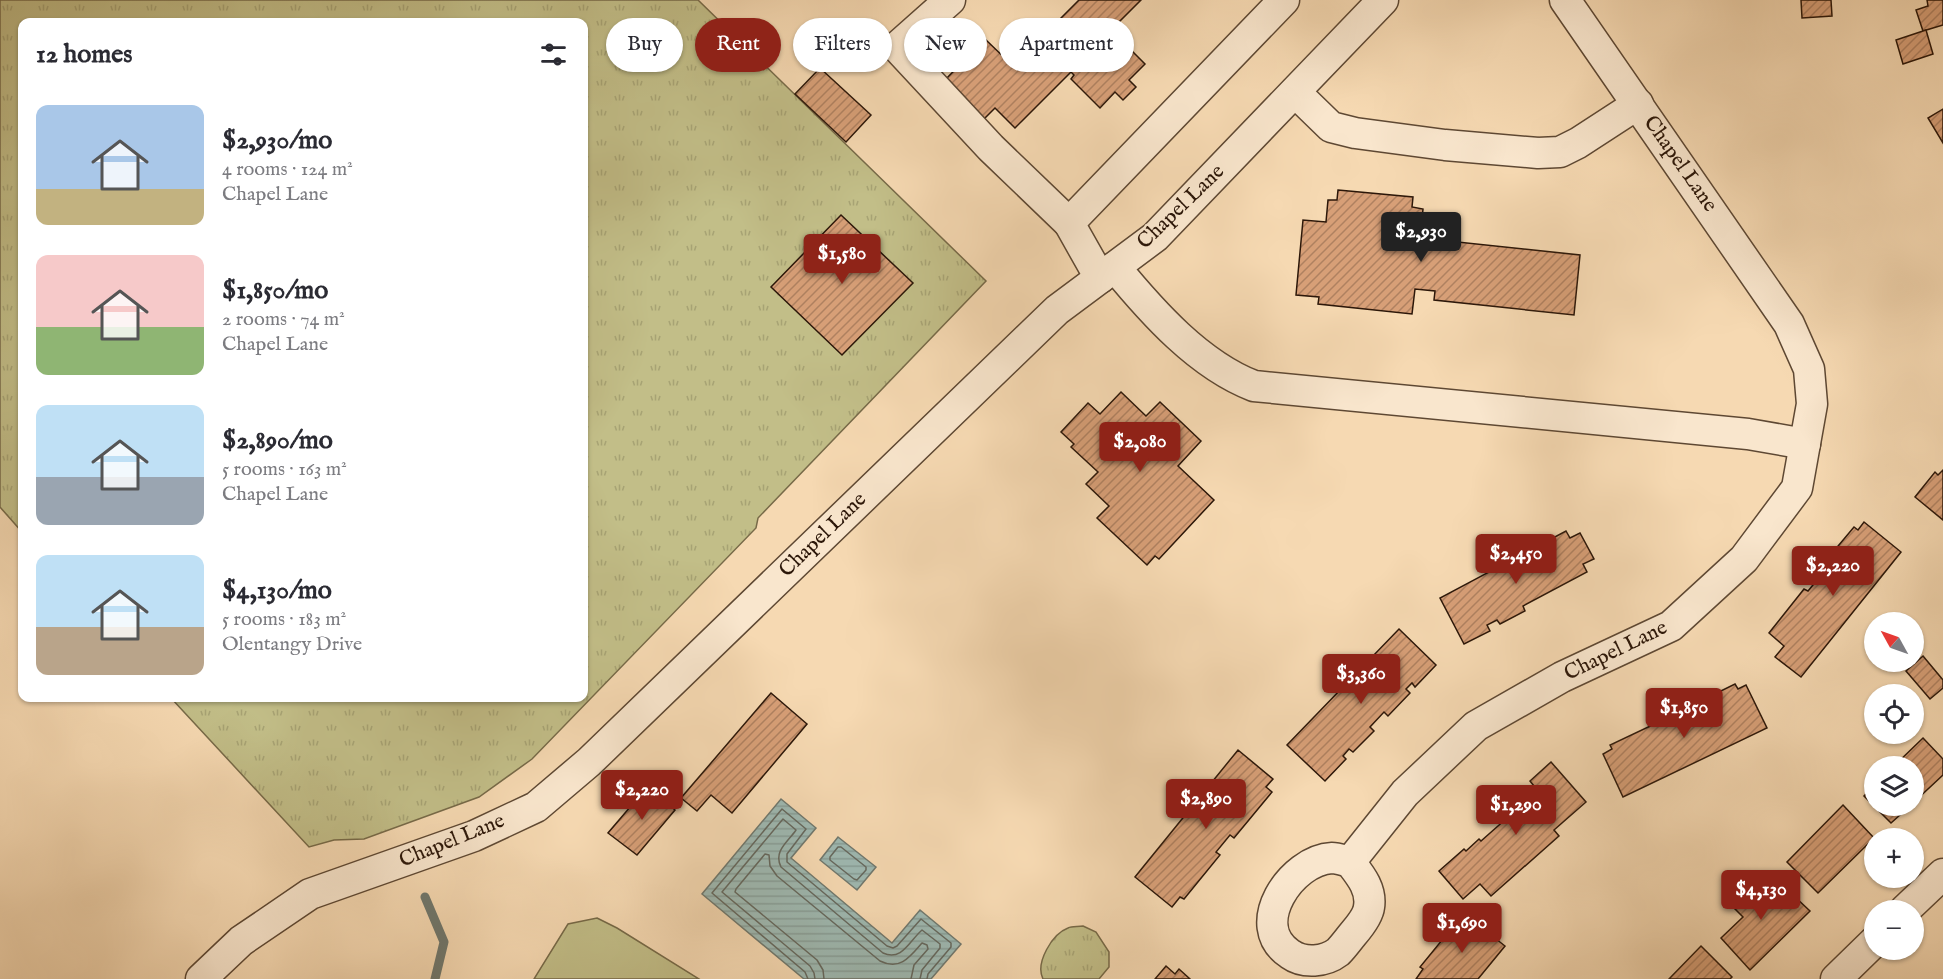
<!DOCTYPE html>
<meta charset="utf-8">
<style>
body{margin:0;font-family:"IM FELL English",serif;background:#f7f7f7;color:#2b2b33;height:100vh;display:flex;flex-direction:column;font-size:22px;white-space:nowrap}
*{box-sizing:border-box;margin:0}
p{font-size:20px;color:#7c7c81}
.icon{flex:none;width:33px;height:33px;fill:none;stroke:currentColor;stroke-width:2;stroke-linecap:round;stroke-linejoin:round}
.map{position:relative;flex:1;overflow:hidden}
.drawer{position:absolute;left:18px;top:18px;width:570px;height:684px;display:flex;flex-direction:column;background:#fff;border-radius:12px;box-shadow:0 2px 4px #0004}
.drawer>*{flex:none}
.top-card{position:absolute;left:606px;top:18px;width:570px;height:54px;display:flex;gap:12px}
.needle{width:39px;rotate:310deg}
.buttons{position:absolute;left:1864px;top:612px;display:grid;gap:12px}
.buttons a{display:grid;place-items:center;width:60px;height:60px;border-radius:50%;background:#fff;box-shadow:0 2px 4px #0004;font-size:30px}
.price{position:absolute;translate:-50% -51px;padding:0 14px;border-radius:6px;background:#8f2418;color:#fff;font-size:20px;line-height:39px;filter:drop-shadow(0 2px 3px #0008)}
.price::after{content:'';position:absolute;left:50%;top:36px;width:18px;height:14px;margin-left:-9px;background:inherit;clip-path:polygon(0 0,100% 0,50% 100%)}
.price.active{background:#222;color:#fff}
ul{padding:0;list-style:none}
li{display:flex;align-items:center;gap:18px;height:150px;padding:0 18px}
li span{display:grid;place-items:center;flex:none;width:168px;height:120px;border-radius:12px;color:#555}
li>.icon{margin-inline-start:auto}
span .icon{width:72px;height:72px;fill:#fffc;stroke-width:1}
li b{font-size:26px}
h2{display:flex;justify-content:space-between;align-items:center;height:72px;padding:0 18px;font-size:26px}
.chip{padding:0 21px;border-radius:27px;background:#fff;box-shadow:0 2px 4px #0004;font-size:21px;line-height:54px}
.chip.active{background:#8f2418;color:#fff}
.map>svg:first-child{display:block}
.grass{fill:#c2be88;stroke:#776a48;stroke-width:1.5}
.park{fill:url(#park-tufts);stroke:#776a48;stroke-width:1.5}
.water{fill:url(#water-rules);stroke:#70786e;stroke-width:1.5}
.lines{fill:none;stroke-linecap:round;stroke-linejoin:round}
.shore{stroke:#65685e;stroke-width:1.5}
.stream{stroke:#70786e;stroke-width:9}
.building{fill:url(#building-hatch);stroke:#2c1709;stroke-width:1.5}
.minor-casing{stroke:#5e4833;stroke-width:33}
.minor{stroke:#f9e6cd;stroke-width:30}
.labels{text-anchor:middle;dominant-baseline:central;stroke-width:4.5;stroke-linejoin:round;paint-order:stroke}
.street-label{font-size:21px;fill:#2c1709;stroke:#f9e6cd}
</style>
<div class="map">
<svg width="1943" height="979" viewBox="0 0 1943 979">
<defs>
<pattern id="park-tufts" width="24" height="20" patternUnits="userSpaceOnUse" patternTransform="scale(1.5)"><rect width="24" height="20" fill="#c2be88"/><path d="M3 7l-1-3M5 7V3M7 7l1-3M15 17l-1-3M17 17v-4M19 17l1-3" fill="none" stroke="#a7a374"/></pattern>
<pattern id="water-rules" width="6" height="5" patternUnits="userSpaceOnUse" patternTransform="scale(1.5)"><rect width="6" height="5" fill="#9eb9b2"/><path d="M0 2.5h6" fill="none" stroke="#889e98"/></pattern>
<pattern id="building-hatch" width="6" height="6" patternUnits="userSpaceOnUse" patternTransform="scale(1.5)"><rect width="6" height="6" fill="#d79f77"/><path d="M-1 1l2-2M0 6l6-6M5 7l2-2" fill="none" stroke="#af8160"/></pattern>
</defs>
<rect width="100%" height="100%" fill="#f6d9b2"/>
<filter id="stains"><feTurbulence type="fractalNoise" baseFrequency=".00333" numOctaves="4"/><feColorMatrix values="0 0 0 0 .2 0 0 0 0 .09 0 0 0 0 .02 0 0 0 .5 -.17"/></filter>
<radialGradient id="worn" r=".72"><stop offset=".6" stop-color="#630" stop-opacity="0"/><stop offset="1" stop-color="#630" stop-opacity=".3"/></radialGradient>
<polygon class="grass" points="597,918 617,928 699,979 534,979 568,924"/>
<g class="park">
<polygon points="0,0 698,0 986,281 758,518 756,528 532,759 479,797 364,839 334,840 309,847 171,698 584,698 584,22 22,22 22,532 0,507"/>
<path d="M1083 926 1096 932 1109 952V967L1099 979H1043C1035 963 1052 934 1068 928 1072 926 1078 927 1083 926Z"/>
</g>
<g class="water">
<polygon points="781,799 816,828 791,858 892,943 920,910 961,944 931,979 804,979 702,894"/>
<polygon points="838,837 876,867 857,890 820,860"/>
</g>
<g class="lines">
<g class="shore">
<polygon points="838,847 841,847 866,867 866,870 857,880 854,879 830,860 830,857"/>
<polyline points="808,979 805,972 712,893 782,809 806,829 787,854 787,862 887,946 893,948 897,946 921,919 951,943 951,947 928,974 927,979"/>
<path d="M815 979 814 973 810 966 722 892 783 819 796 830C788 842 773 851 781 867L883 953C902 962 910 940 922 930L940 944V948L922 970 920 979"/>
<path d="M824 979 823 970 817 960 735 892 736 889 765 854 769 855 770 866 777 876 880 961C900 971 910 957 922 943L927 945 928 949 914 965 911 979"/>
</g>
<polyline class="stream" points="425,897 444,942 435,979"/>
</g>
<g class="building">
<polygon points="1079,0 1141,0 1090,51 1094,54 1115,34 1145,64 1129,80 1136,87 1123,100 1115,92 1100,108 1071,79 1074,75 1071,72 1015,128 995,108 983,120 944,81 985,39 1013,66"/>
<polygon points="1801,0 1831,0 1832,16 1802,18"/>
<polygon points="1927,0 1943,0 1943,25 1923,31 1916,10 1928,6"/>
<polygon points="1926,30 1933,54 1903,64 1896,40"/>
<polygon points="820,68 871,115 846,142 795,94"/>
<polygon points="1943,109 1943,143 1928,118"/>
<polygon points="1338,190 1413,197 1412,207 1423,209 1419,246 1438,248 1439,240 1580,255 1574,315 1434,300 1435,291 1415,289 1412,314 1318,304 1319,297 1296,295 1303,220 1326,222 1328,200 1337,200"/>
<polygon points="841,215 913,283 842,355 771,287"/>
<polygon points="1121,392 1146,416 1160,402 1201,441 1178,466 1214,500 1159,559 1155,556 1147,565 1097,518 1109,506 1086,484 1098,472 1071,447 1074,444 1061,432 1088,403 1100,414"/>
<polygon points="1943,470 1943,520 1915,497 1935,472 1938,475"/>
<polygon points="1864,522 1901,552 1801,677 1775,657 1784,646 1769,633 1804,589 1808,591 1822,574 1818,570 1854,527 1858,530"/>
<polygon points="1566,531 1570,538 1580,533 1594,559 1583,564 1587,572 1523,606 1525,611 1500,624 1497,620 1487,625 1490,631 1464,644 1440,598"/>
<polygon points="1399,629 1436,665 1415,687 1412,683 1406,689 1410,693 1388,716 1384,712 1370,727 1374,731 1353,752 1349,749 1343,756 1346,759 1325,781 1287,745"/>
<polygon points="1923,656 1943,680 1943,688 1930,699 1906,671"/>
<polygon points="1735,684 1738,689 1746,685 1767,728 1623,797 1603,754 1612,749 1610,745 1663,720 1666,724 1686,714 1684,709"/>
<polygon points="771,693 807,724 732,813 711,795 697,811 681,798"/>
<polygon points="1923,738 1943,759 1943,775 1914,802 1914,766 1894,766"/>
<polygon points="1238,750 1273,779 1266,787 1272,792 1234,838 1230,835 1216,852 1220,855 1184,899 1180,897 1172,907 1135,877"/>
<polygon points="1551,762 1586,802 1554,830 1559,836 1491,896 1480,884 1463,899 1439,871 1464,849 1466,851 1479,839 1481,841 1507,818 1503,814 1534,786 1530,781"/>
<polygon points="1875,785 1875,806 1910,806 1891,823 1864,796"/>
<polygon points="648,786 675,810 637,855 608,833"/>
<polygon points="1843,805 1874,838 1818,893 1787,862"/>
<polygon points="1743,879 1763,897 1779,882 1810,911 1750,970 1721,938 1743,917 1724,898"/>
<polygon points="1467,916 1505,946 1478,979 1416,979 1423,969 1420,967 1456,923 1460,926"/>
<polygon points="1701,946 1732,977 1730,979 1669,979"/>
<polygon points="1166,966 1175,974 1179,969 1190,979 1155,979"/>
</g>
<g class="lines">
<defs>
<g id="minor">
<polyline points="950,0 897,47 991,148 1069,223"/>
<polyline points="1295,92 1331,127 1355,133 1445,145 1538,153 1560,152 1578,143 1638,104"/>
<path d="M1115 267C1152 312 1199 365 1254 386L1748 434 1805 444"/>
<polyline points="1100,278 1069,223 1284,0"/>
<path d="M1350 862C1360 875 1372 889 1369 907 1368 916 1359 927 1353 934 1348 940 1343 947 1338 952 1325 962 1304 964 1290 954 1247 926 1291 860 1332 858 1338 858 1345 861 1350 862L1405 793 1476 726 1562 677 1671 626 1744 559 1797 488 1812 404 1809 369 1789 324 1565 0"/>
<polyline points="1905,910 1943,874"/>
<polyline points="201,979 241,941 310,894 474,836 536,807 589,762 1057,310 1155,237 1383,0"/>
<polyline points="1836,979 1875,941"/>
</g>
</defs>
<use href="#minor" class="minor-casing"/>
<use href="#minor" class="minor"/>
</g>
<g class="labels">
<g class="street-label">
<text transform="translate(1680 164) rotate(55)">Chapel Lane</text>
<text transform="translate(1181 207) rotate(-44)">Chapel Lane</text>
<text transform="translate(823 535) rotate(-44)">Chapel Lane</text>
<text transform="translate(1616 651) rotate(-26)">Chapel Lane</text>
<text transform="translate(452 841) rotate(-22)">Chapel Lane</text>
</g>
</g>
<rect width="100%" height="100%" filter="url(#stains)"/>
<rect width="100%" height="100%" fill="url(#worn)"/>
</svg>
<div class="buttons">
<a><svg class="needle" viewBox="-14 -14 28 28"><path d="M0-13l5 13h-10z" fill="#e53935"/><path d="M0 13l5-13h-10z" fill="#7c7c81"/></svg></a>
<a><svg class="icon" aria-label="locate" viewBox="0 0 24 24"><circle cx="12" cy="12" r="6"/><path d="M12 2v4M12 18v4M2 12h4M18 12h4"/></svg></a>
<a><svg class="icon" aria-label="layers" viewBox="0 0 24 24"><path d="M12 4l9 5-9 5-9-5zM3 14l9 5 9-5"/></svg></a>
<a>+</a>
<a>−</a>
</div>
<b class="price active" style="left:1421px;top:263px">$2,930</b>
<b class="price" style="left:842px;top:285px">$1,580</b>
<b class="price" style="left:1140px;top:473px">$2,080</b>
<b class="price" style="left:1516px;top:585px">$2,450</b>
<b class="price" style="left:1833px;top:597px">$2,220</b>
<b class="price" style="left:1361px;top:705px">$3,360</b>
<b class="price" style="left:1684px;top:739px">$1,850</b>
<b class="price" style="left:642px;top:821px">$2,220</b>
<b class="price" style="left:1206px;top:830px">$2,890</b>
<b class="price" style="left:1516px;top:836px">$1,290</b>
<b class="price" style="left:1761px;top:921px">$4,130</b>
<b class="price" style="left:1462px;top:954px">$1,690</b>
<div class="top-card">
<a class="chip">Buy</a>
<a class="chip active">Rent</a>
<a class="chip">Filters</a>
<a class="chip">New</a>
<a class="chip">Apartment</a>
</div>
<section class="drawer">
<h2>12 homes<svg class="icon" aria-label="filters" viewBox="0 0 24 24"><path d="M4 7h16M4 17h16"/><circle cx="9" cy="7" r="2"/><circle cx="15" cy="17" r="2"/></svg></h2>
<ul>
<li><span style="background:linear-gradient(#a9c7e8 70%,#c2b280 0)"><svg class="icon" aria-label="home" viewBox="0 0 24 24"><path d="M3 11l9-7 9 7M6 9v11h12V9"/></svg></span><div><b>$2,930/mo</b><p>4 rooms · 124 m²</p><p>Chapel Lane</p></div></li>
<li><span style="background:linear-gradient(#f6c9c9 60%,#8fb573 0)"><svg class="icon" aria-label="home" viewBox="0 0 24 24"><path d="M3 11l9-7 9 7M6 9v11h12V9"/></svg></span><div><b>$1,850/mo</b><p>2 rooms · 74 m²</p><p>Chapel Lane</p></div></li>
<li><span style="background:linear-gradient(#bfe0f5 60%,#9aa5b1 0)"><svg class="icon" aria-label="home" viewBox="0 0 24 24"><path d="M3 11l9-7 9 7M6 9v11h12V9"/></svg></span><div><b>$2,890/mo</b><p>5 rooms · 163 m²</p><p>Chapel Lane</p></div></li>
<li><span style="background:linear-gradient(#bfe0f5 60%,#b9a48a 0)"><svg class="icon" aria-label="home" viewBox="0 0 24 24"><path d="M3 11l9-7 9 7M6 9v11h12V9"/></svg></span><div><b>$4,130/mo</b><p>5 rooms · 183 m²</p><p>Olentangy Drive</p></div></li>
</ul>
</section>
</div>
